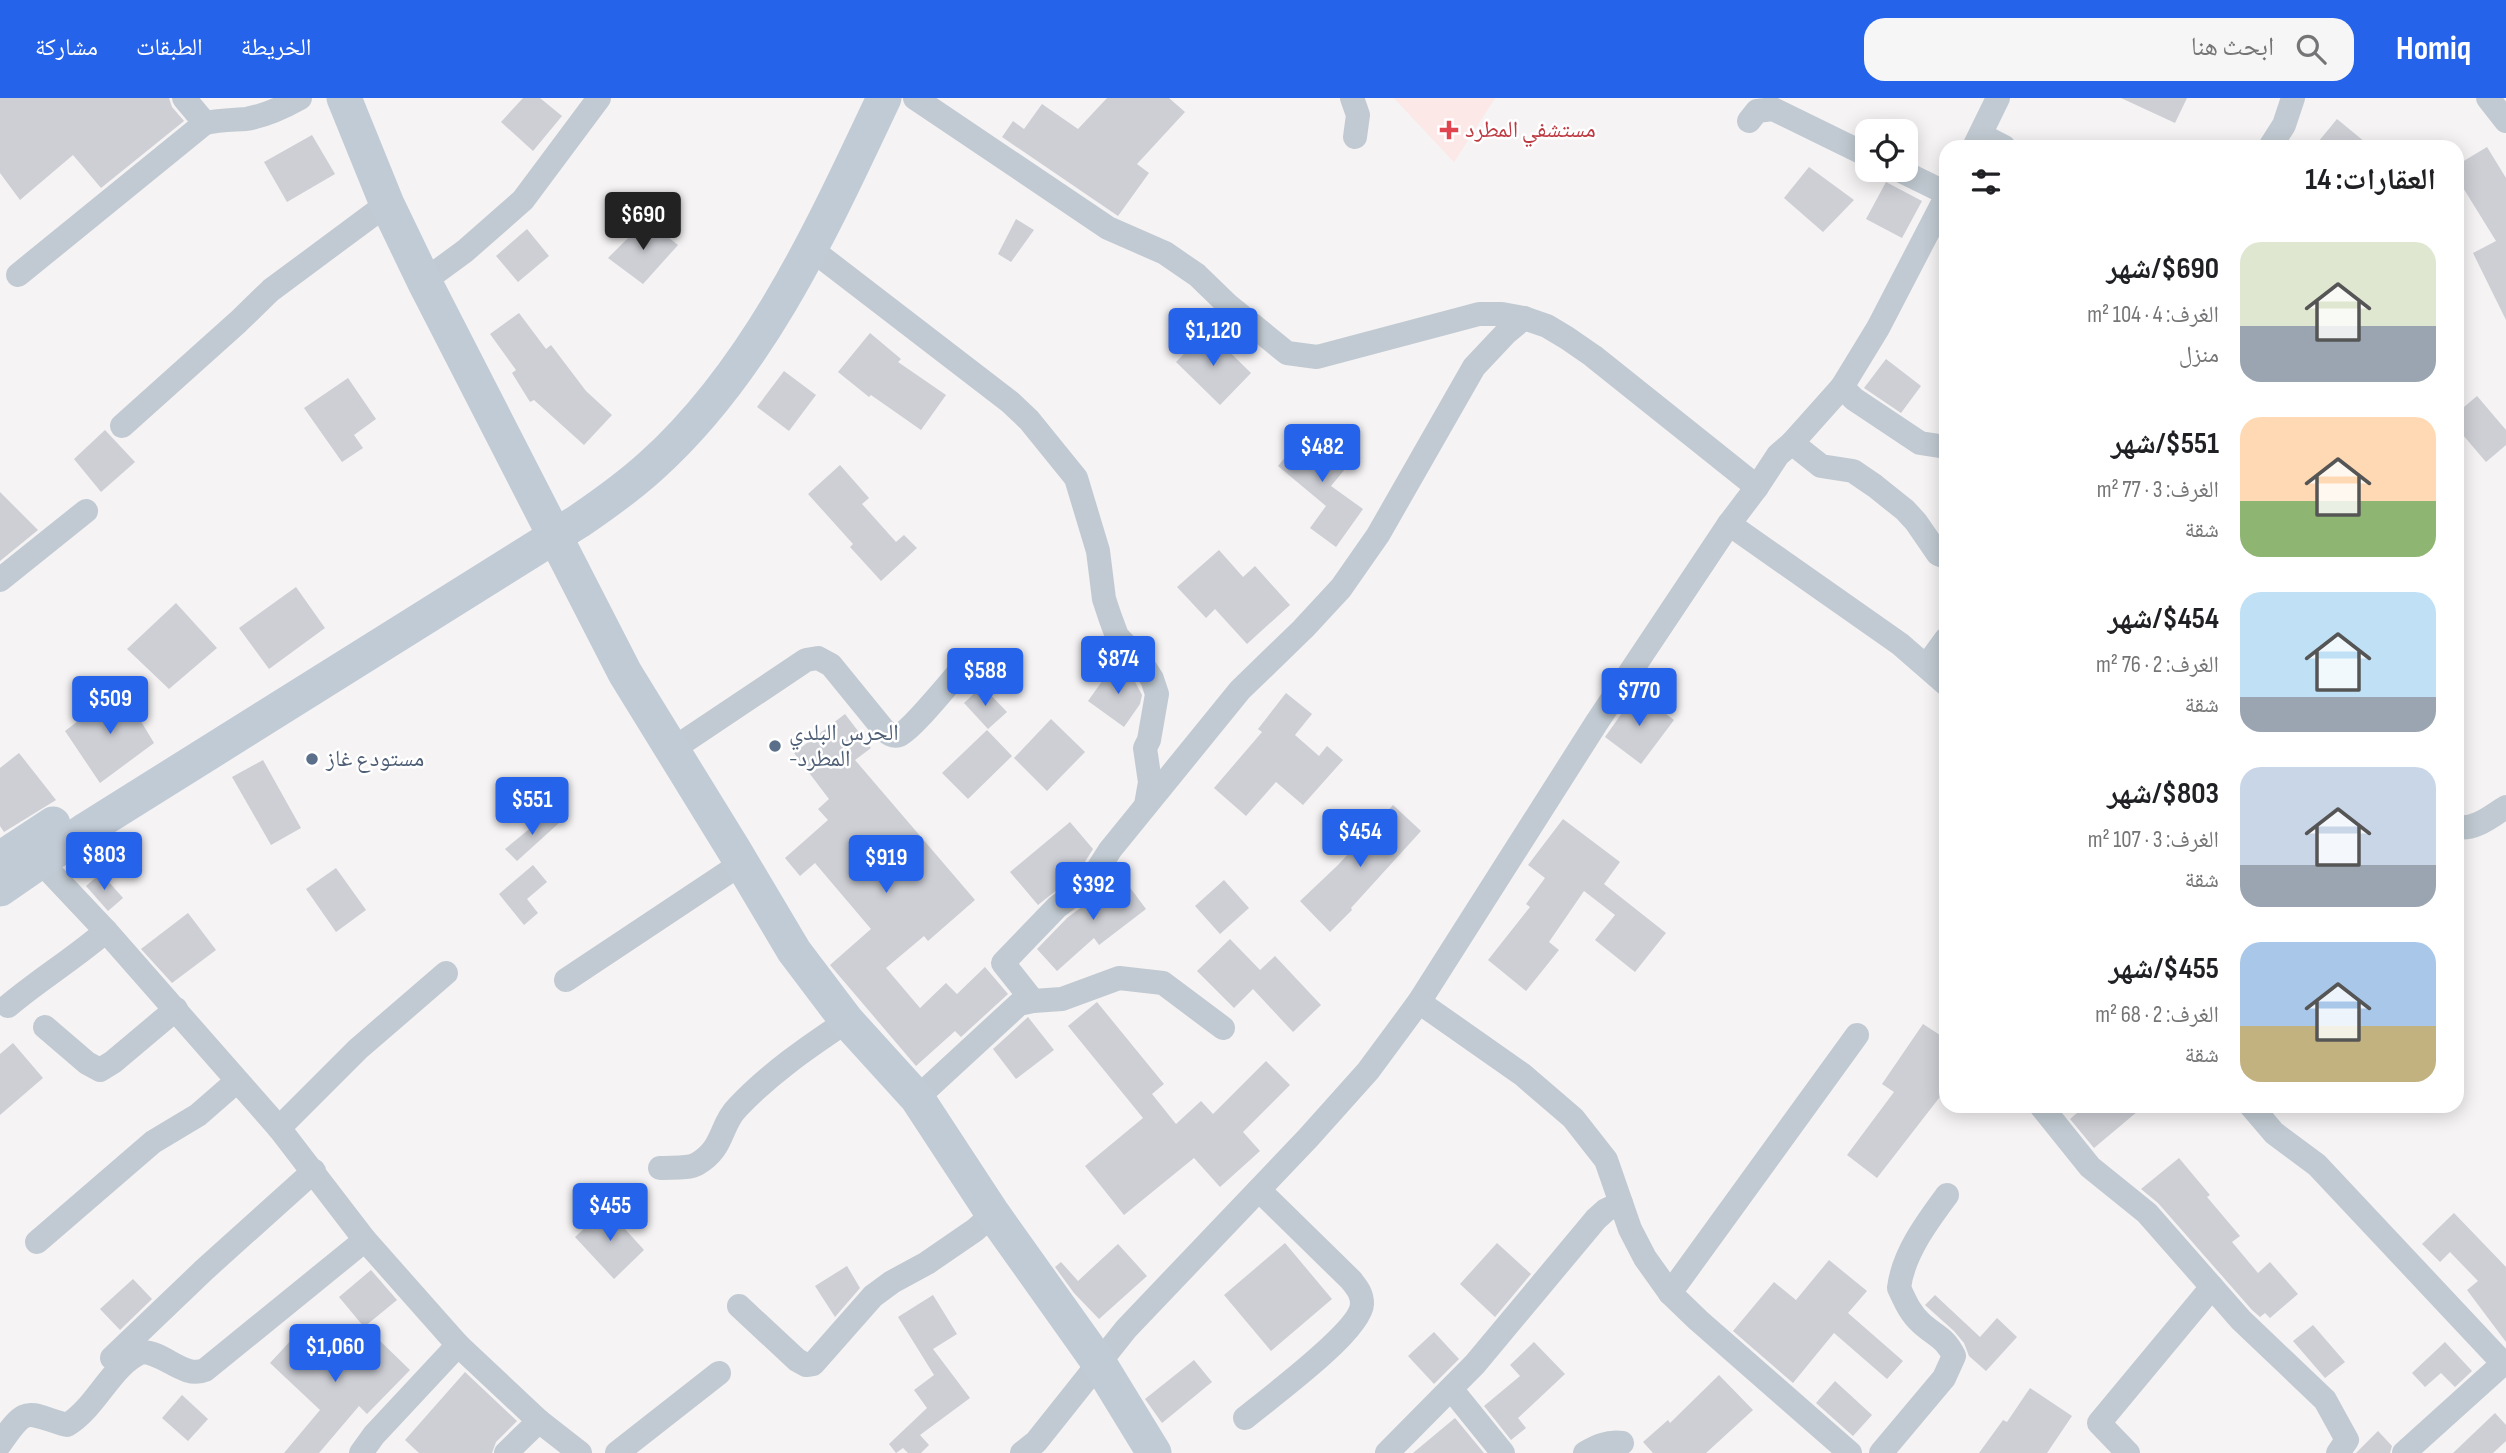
<!DOCTYPE html>
<html lang="ar">
<meta charset="utf-8">
<style>
body{margin:0;font-family:"Sofia Sans Condensed","Noto Naskh Arabic",sans-serif;background:#f6f6f6;color:#202124;direction:rtl;height:100vh;display:flex;flex-direction:column;font-size:26px;white-space:nowrap}
*{box-sizing:border-box;margin:0}
p{font-size:23px;color:#757577}
.icon{flex:none;width:38px;height:38px;fill:none;stroke:currentColor;stroke-width:2;stroke-linecap:round;stroke-linejoin:round}
.map{position:relative;flex:1;overflow:hidden;direction:ltr}
.side{position:absolute;left:1939px;top:42px;width:525px;height:973px;display:flex;flex-direction:column;background:#fff;border-radius:21px;box-shadow:0 4px 18px #0003;direction:rtl}
.side>*{flex:none}
.fabs{position:absolute;left:1855px;top:21px;display:grid;gap:14px}
.fabs a{display:grid;place-items:center;width:63px;height:63px;border-radius:14px;background:#fff;box-shadow:0 4px 18px #0003;font-size:35px}
.price{position:absolute;translate:-50% -60px;padding:0 16px;border-radius:7px;background:#2563eb;color:#fff;font-size:23px;line-height:46px;filter:drop-shadow(0 2px 4px #0008)}
.price::after{content:'';position:absolute;left:50%;top:42px;width:21px;height:16px;margin-left:-10px;background:inherit;clip-path:polygon(0 0,100% 0,50% 100%)}
.price.active{background:#222;color:#fff}
ul{padding:0;list-style:none}
li{display:flex;align-items:center;gap:21px;height:175px;padding:0 28px}
li span{display:grid;place-items:center;flex:none;width:196px;height:140px;border-radius:21px;color:#555}
li>.icon{margin-inline-start:auto}
span .icon{width:84px;height:84px;fill:#fffc;stroke-width:1}
li b{font-size:30px}
h2{display:flex;justify-content:space-between;align-items:center;height:84px;padding:0 28px;font-size:30px}
header{display:flex;align-items:center;gap:42px;box-sizing:border-box;height:98px;padding:0 35px;background:#2563eb;color:#fff}
header strong{font-size:33px}
nav{display:flex;gap:38px;margin-inline-start:auto;font-size:24px}
.search{width:490px;height:63px;background:#f6f6f6;display:flex;align-items:center;gap:18px;box-sizing:border-box;padding:0 24px;border-radius:21px;color:#757577;font-size:26px}
.map>svg:first-child{display:block}
.medical{fill:#fce8e6}
.building{fill:#cdcfd5}
.lines{fill:none;stroke-linecap:round;stroke-linejoin:round}
.street{stroke:#c1cad2;stroke-width:24}
.secondary{stroke:#c1cbd6;stroke-width:35}
.health-dot{fill:#e0444e;stroke:#fff;stroke-width:2.5}
.service-dot{fill:#5c6f8a;stroke:#fff;stroke-width:2.5}
.labels{text-anchor:middle;dominant-baseline:central;stroke-width:5;stroke-linejoin:round;paint-order:stroke}
.health-label{font-size:23px;fill:#be3a42;stroke:#fff;text-anchor:start}
.service-label{font-size:23px;fill:#4e5e75;stroke:#fff;text-anchor:start}
</style>
<header>
<strong>Homiq</strong>
<div class="search"><svg class="icon" aria-label="search" viewBox="0 0 24 24"><circle cx="10" cy="10" r="6"/><path d="M15 15l6 6"/></svg>ابحث هنا</div>
<nav><a>الخريطة</a><a>الطبقات</a><a>مشاركة</a></nav>
</header>
<div class="map">
<svg width="2506" height="1355" viewBox="0 0 2506 1355">
<rect width="100%" height="100%" fill="#f5f3f3"/>
<polygon class="medical" points="1394,0 1495,0 1454,64"/>
<g class="building">
<polygon points="0,0 169,0 172,9 184,23 101,90 73,57 20,102 0,75"/>
<polygon points="523,0 540,0 562,18 533,53 501,24"/>
<polygon points="1107,0 1169,0 1185,14 1137,66 1149,75 1118,118 1002,39 1013,23 1024,31 1042,6 1078,31"/>
<polygon points="2121,0 2187,0 2175,25"/>
<polygon points="2337,21 2371,49 2314,49"/>
<polygon points="312,37 335,76 287,104 264,64"/>
<polygon points="2487,49 2506,80 2506,222 2473,155 2496,143 2457,80 2457,67"/>
<polygon points="1809,69 1854,102 1823,134 1784,100"/>
<polygon points="1886,84 1922,103 1902,140 1866,121"/>
<polygon points="1016,121 1034,132 1011,164 998,156"/>
<polygon points="646,122 678,147 643,186 608,160"/>
<polygon points="527,131 549,158 518,184 496,158"/>
<polygon points="519,215 546,251 551,247 586,293 612,317 584,347 534,302 530,304 512,275 516,272 490,236"/>
<polygon points="1207,232 1251,275 1220,307 1176,264"/>
<polygon points="870,235 901,261 898,264 946,297 921,332 871,297 869,299 838,274"/>
<polygon points="1886,261 1921,288 1901,315 1864,290"/>
<polygon points="784,273 816,297 789,333 757,309"/>
<polygon points="348,280 376,321 354,337 363,350 342,364 304,310"/>
<polygon points="2477,298 2506,332 2506,347 2486,364 2457,330 2457,315"/>
<polygon points="1309,330 1350,365 1331,388 1363,411 1336,449 1310,430 1326,408 1278,368"/>
<polygon points="105,332 135,364 101,394 74,361"/>
<polygon points="840,367 869,400 862,406 896,444 904,437 917,450 881,483 850,449 853,446 808,396"/>
<polygon points="0,394 38,432 0,463"/>
<polygon points="1219,452 1243,479 1255,468 1290,507 1247,546 1215,511 1206,520 1177,489"/>
<polygon points="296,489 325,530 269,571 239,530"/>
<polygon points="176,505 217,550 169,591 127,551"/>
<polygon points="1115,565 1132,578 1142,597 1140,606 1124,629 1088,603"/>
<polygon points="982,588 1007,614 988,631 964,605"/>
<polygon points="121,590 154,645 100,685 65,633"/>
<polygon points="1637,594 1674,622 1641,666 1605,639"/>
<polygon points="1286,595 1312,616 1295,637 1319,658 1327,648 1343,662 1303,707 1276,684 1246,718 1214,690 1262,634 1258,631"/>
<polygon points="845,616 871,650 855,662 975,802 928,843 924,838 886,870 920,910 946,885 957,896 985,869 1008,896 961,939 955,933 916,968 830,867 871,831 815,765 800,778 785,760 828,722 818,711 829,701 794,655"/>
<polygon points="1051,621 1085,654 1047,693 1014,660"/>
<polygon points="987,632 1012,658 968,701 942,675"/>
<polygon points="19,655 56,702 4,734 0,728 0,670"/>
<polygon points="263,662 301,730 271,747 232,679"/>
<polygon points="1393,707 1421,733 1351,810 1352,812 1330,834 1300,803 1338,767"/>
<polygon points="550,714 559,725 517,763 505,751"/>
<polygon points="1563,721 1620,764 1604,786 1666,835 1635,874 1595,842 1615,817 1584,793 1549,844 1559,852 1526,893 1488,862 1530,809 1526,806 1545,780 1528,767"/>
<polygon points="1070,724 1093,751 1078,775 1038,807 1010,774"/>
<polygon points="533,767 547,784 527,801 538,815 524,827 499,796"/>
<polygon points="336,770 366,812 336,834 306,791"/>
<polygon points="101,775 123,800 108,813 86,788"/>
<polygon points="1113,775 1116,777 1119,775 1146,811 1099,847 1094,840 1057,873 1037,851 1067,820 1098,797"/>
<polygon points="1224,782 1249,810 1220,836 1195,808"/>
<polygon points="188,815 216,852 172,885 141,851"/>
<polygon points="1230,841 1260,872 1275,858 1321,907 1293,934 1253,891 1234,910 1197,873"/>
<polygon points="1097,904 1164,986 1152,996 1176,1026 1201,1003 1213,1016 1266,963 1290,987 1243,1034 1260,1053 1220,1089 1194,1060 1124,1117 1085,1068 1143,1020 1068,928"/>
<polygon points="1028,919 1054,952 1016,981 993,951"/>
<polygon points="1923,926 1946,941 1946,991 1877,1080 1847,1057 1894,994 1882,986"/>
<polygon points="13,945 43,980 0,1017 0,956"/>
<polygon points="2085,1008 2144,1008 2094,1050 2070,1021"/>
<polygon points="2179,1060 2210,1097 2207,1099 2240,1138 2232,1144 2258,1175 2270,1164 2298,1196 2270,1220 2265,1215 2260,1219 2252,1212 2158,1105 2141,1091"/>
<polygon points="606,1110 644,1152 614,1181 575,1139"/>
<polygon points="2454,1115 2506,1169 2506,1244 2467,1192 2478,1183 2450,1154 2440,1164 2422,1146"/>
<polygon points="1285,1145 1332,1201 1271,1253 1224,1197"/>
<polygon points="1497,1145 1531,1176 1495,1219 1460,1186"/>
<polygon points="1118,1146 1147,1178 1099,1221 1074,1195 1055,1169 1061,1164 1078,1183"/>
<polygon points="1829,1162 1867,1193 1848,1215 1903,1263 1887,1281 1834,1235 1793,1285 1733,1233 1774,1184 1796,1202"/>
<polygon points="847,1168 860,1190 835,1219 815,1188"/>
<polygon points="371,1172 397,1202 364,1229 339,1199"/>
<polygon points="133,1181 152,1201 120,1232 100,1211"/>
<polygon points="933,1197 957,1236 933,1251 970,1300 920,1337 929,1347 921,1355 908,1355 903,1350 896,1355 889,1346 927,1310 914,1292 934,1277 898,1219"/>
<polygon points="1935,1197 1980,1239 1997,1220 2017,1239 1986,1273 1969,1258 1964,1245 1954,1233 1925,1207"/>
<polygon points="306,1226 351,1268 378,1241 410,1272 367,1316 359,1308 319,1355 284,1355 320,1312 270,1265"/>
<polygon points="2313,1227 2345,1264 2325,1280 2293,1243"/>
<polygon points="1434,1234 1459,1261 1434,1286 1408,1258"/>
<polygon points="1534,1244 1565,1276 1518,1320 1526,1330 1511,1342 1484,1308 1520,1278 1510,1267"/>
<polygon points="2445,1244 2472,1273 2455,1289 2441,1275 2425,1289 2412,1275"/>
<polygon points="1194,1262 1212,1284 1162,1325 1145,1301"/>
<polygon points="465,1274 517,1323 496,1344 492,1355 419,1355 405,1342"/>
<polygon points="1719,1277 1753,1312 1706,1355 1653,1355 1643,1344 1668,1322 1670,1325"/>
<polygon points="1835,1283 1872,1317 1853,1338 1816,1305"/>
<polygon points="2030,1290 2072,1318 2047,1355 1979,1355 2003,1322 2007,1324"/>
<polygon points="182,1297 208,1321 188,1343 162,1320"/>
<polygon points="2495,1315 2506,1327 2506,1343 2493,1355 2453,1355"/>
<polygon points="1455,1320 1484,1355 1413,1355"/>
<polygon points="2378,1333 2392,1348 2390,1355 2356,1355"/>
</g>
<g class="lines">
<g class="street">
<path d="M184 0 205 25C219 22 232 22 246 21 264 18 284 9 300 0"/>
<polyline points="915,0 1108,130 1165,155 1197,177 1228,207 1287,255 1317,259 1479,216 1502,216 1524,220 1547,228 1567,240 1593,258 1757,389"/>
<polyline points="1352,0 1358,17 1355,39"/>
<polyline points="2488,0 2506,23"/>
<polyline points="1749,23 1757,13 1773,11 1867,57"/>
<polyline points="1981,37 2004,49"/>
<polyline points="1974,49 1998,0"/>
<polyline points="2270,49 2284,27 2293,0"/>
<polyline points="1899,72 1946,95"/>
<polyline points="811,151 1010,304 1029,322 1076,380 1098,453 1104,501 1110,519 1117,538 1140,562 1152,581 1157,596 1149,642 1145,650 1150,684 1146,707"/>
<polyline points="18,177 205,25"/>
<polyline points="424,183 465,153 523,102 599,0"/>
<polyline points="1842,289 1854,301 1920,345 1946,349"/>
<polyline points="122,328 238,224 271,192 387,106"/>
<polyline points="1792,345 1821,368 1853,373 1875,388 1905,412 1916,424 1938,456 1946,459"/>
<polyline points="1729,426 1900,546 1946,586"/>
<polyline points="0,482 86,413"/>
<polyline points="1927,567 1946,541"/>
<path d="M673 651 806 562 818 560 831 567 884 632C889 636 893 639 899 637 912 632 954 579 966 566"/>
<path d="M2457 729C2476 732 2491 718 2506 709"/>
<polyline points="40,763 106,833 279,1030 365,1142 458,1247 539,1323 580,1355"/>
<polyline points="566,882 742,765"/>
<polyline points="1033,903 1003,865 1057,809 1089,785 1110,752 1240,592 1303,531 1341,490 1378,437 1474,269 1506,235 1524,220"/>
<polyline points="1419,904 1523,977 1573,1020 1606,1062 1630,1131 1645,1160 1670,1195 1698,1222 1850,1355"/>
<path d="M8 908C40 881 75 860 106 833"/>
<polyline points="45,929 87,965 100,972 113,964 176,911"/>
<polyline points="917,1000 1019,906 1033,903 1062,901 1119,880 1163,885 1223,930"/>
<polyline points="2041,1008 2090,1069 2147,1115 2241,1222 2325,1302 2347,1342 2338,1355"/>
<polyline points="2251,1008 2274,1035 2317,1067 2503,1265"/>
<polyline points="279,1030 358,951 446,875"/>
<path d="M660 1070C671 1069 688 1071 697 1066 724 1051 720 1027 737 1010 770 975 808 949 847 923"/>
<polyline points="37,1144 153,1044 198,1017 237,983"/>
<polyline points="1670,1195 1857,937"/>
<polyline points="739,1208 797,1262 806,1267 813,1266 873,1198 892,1184 927,1165 975,1132 993,1116"/>
<polyline points="112,1260 204,1172 314,1073"/>
<polyline points="1452,1292 1503,1355"/>
<path d="M1245 1320C1269 1300 1361 1233 1362 1206 1362 1195 1357 1190 1351 1182L1259 1092"/>
<path d="M0 1346C28 1305 26 1316 67 1327 97 1309 111 1267 142 1254 164 1254 184 1281 205 1272L365 1142"/>
<polyline points="361,1355 374,1337 458,1247"/>
<polyline points="506,1355 539,1323"/>
<polyline points="617,1355 719,1275"/>
<polyline points="1022,1355 1036,1344 1126,1231 1308,1040 1368,973 1419,904 1597,624 1729,426 1757,389 1778,357 1792,345 1842,289 1878,230 1946,99"/>
<polyline points="1387,1355 1475,1266 1596,1121 1606,1112 1621,1105"/>
<path d="M1585 1355C1597 1348 1608 1343 1622 1345"/>
<path d="M1881 1355 1944 1280 1954 1258C1945 1239 1935 1238 1921 1225 1910 1215 1905 1203 1899 1190 1903 1156 1927 1124 1947 1097"/>
<polyline points="2128,1355 2099,1325 2212,1189"/>
<polyline points="2404,1355 2506,1263"/>
</g>
<g class="secondary">
<polyline points="344,0 387,106 424,183 625,575 734,752 794,853 847,923 917,1000 993,1116 1099,1265 1154,1355"/>
<polyline points="0,761 53,726"/>
<path d="M0 791 87 731 579 423C604 406 629 388 651 368 759 271 823 129 884 0"/>
</g>
</g>
<path class="health-dot" d="M1445.5 21.5h7v7h7v7h-7v7h-7v-7h-7v-7h7z"/>
<g class="service-dot">
<circle cx="775" cy="648" r="7"/>
<circle cx="312" cy="661" r="7"/>
</g>
<g class="labels">
<g class="health-label">
<text x="1465" y="32">مستشفي المطرد</text>
</g>
<g class="service-label">
<text x="789" y="635">الحرس البلدي<tspan x="789" dy="26">-المطرد</tspan></text>
<text x="326" y="661">مستودع غاز</text>
</g>
</g>
</svg>
<div class="fabs">
<a><svg class="icon" aria-label="locate" viewBox="0 0 24 24"><circle cx="12" cy="12" r="6"/><path d="M12 2v4M12 18v4M2 12h4M18 12h4"/></svg></a>
</div>
<b class="price active" style="left:643px;top:154px">$690</b>
<b class="price" style="left:1213px;top:270px">$1,120</b>
<b class="price" style="left:1322px;top:386px">$482</b>
<b class="price" style="left:1118px;top:598px">$874</b>
<b class="price" style="left:985px;top:610px">$588</b>
<b class="price" style="left:1639px;top:630px">$770</b>
<b class="price" style="left:110px;top:638px">$509</b>
<b class="price" style="left:532px;top:739px">$551</b>
<b class="price" style="left:1360px;top:771px">$454</b>
<b class="price" style="left:104px;top:794px">$803</b>
<b class="price" style="left:886px;top:797px">$919</b>
<b class="price" style="left:1093px;top:824px">$392</b>
<b class="price" style="left:610px;top:1145px">$455</b>
<b class="price" style="left:335px;top:1286px">$1,060</b>
<section class="side">
<h2>العقارات: 14<svg class="icon" aria-label="filters" viewBox="0 0 24 24"><path d="M4 7h16M4 17h16"/><circle cx="9" cy="7" r="2"/><circle cx="15" cy="17" r="2"/></svg></h2>
<ul>
<li><span style="background:linear-gradient(#dfe7d0 60%,#9aa5b1 0)"><svg class="icon" aria-label="home" viewBox="0 0 24 24"><path d="M3 11l9-7 9 7M6 9v11h12V9"/></svg></span><div><b>$690/شهر</b><p>الغرف: 4 · 104 m²</p><p>منزل</p></div></li>
<li><span style="background:linear-gradient(#ffd9b3 60%,#8fb573 0)"><svg class="icon" aria-label="home" viewBox="0 0 24 24"><path d="M3 11l9-7 9 7M6 9v11h12V9"/></svg></span><div><b>$551/شهر</b><p>الغرف: 3 · 77 m²</p><p>شقة</p></div></li>
<li><span style="background:linear-gradient(#bfe0f5 75%,#9aa5b1 0)"><svg class="icon" aria-label="home" viewBox="0 0 24 24"><path d="M3 11l9-7 9 7M6 9v11h12V9"/></svg></span><div><b>$454/شهر</b><p>الغرف: 2 · 76 m²</p><p>شقة</p></div></li>
<li><span style="background:linear-gradient(#c9d6e8 70%,#9aa5b1 0)"><svg class="icon" aria-label="home" viewBox="0 0 24 24"><path d="M3 11l9-7 9 7M6 9v11h12V9"/></svg></span><div><b>$803/شهر</b><p>الغرف: 3 · 107 m²</p><p>شقة</p></div></li>
<li><span style="background:linear-gradient(#a9c7e8 60%,#c2b280 0)"><svg class="icon" aria-label="home" viewBox="0 0 24 24"><path d="M3 11l9-7 9 7M6 9v11h12V9"/></svg></span><div><b>$455/شهر</b><p>الغرف: 2 · 68 m²</p><p>شقة</p></div></li>
</ul>
</section>
</div>
